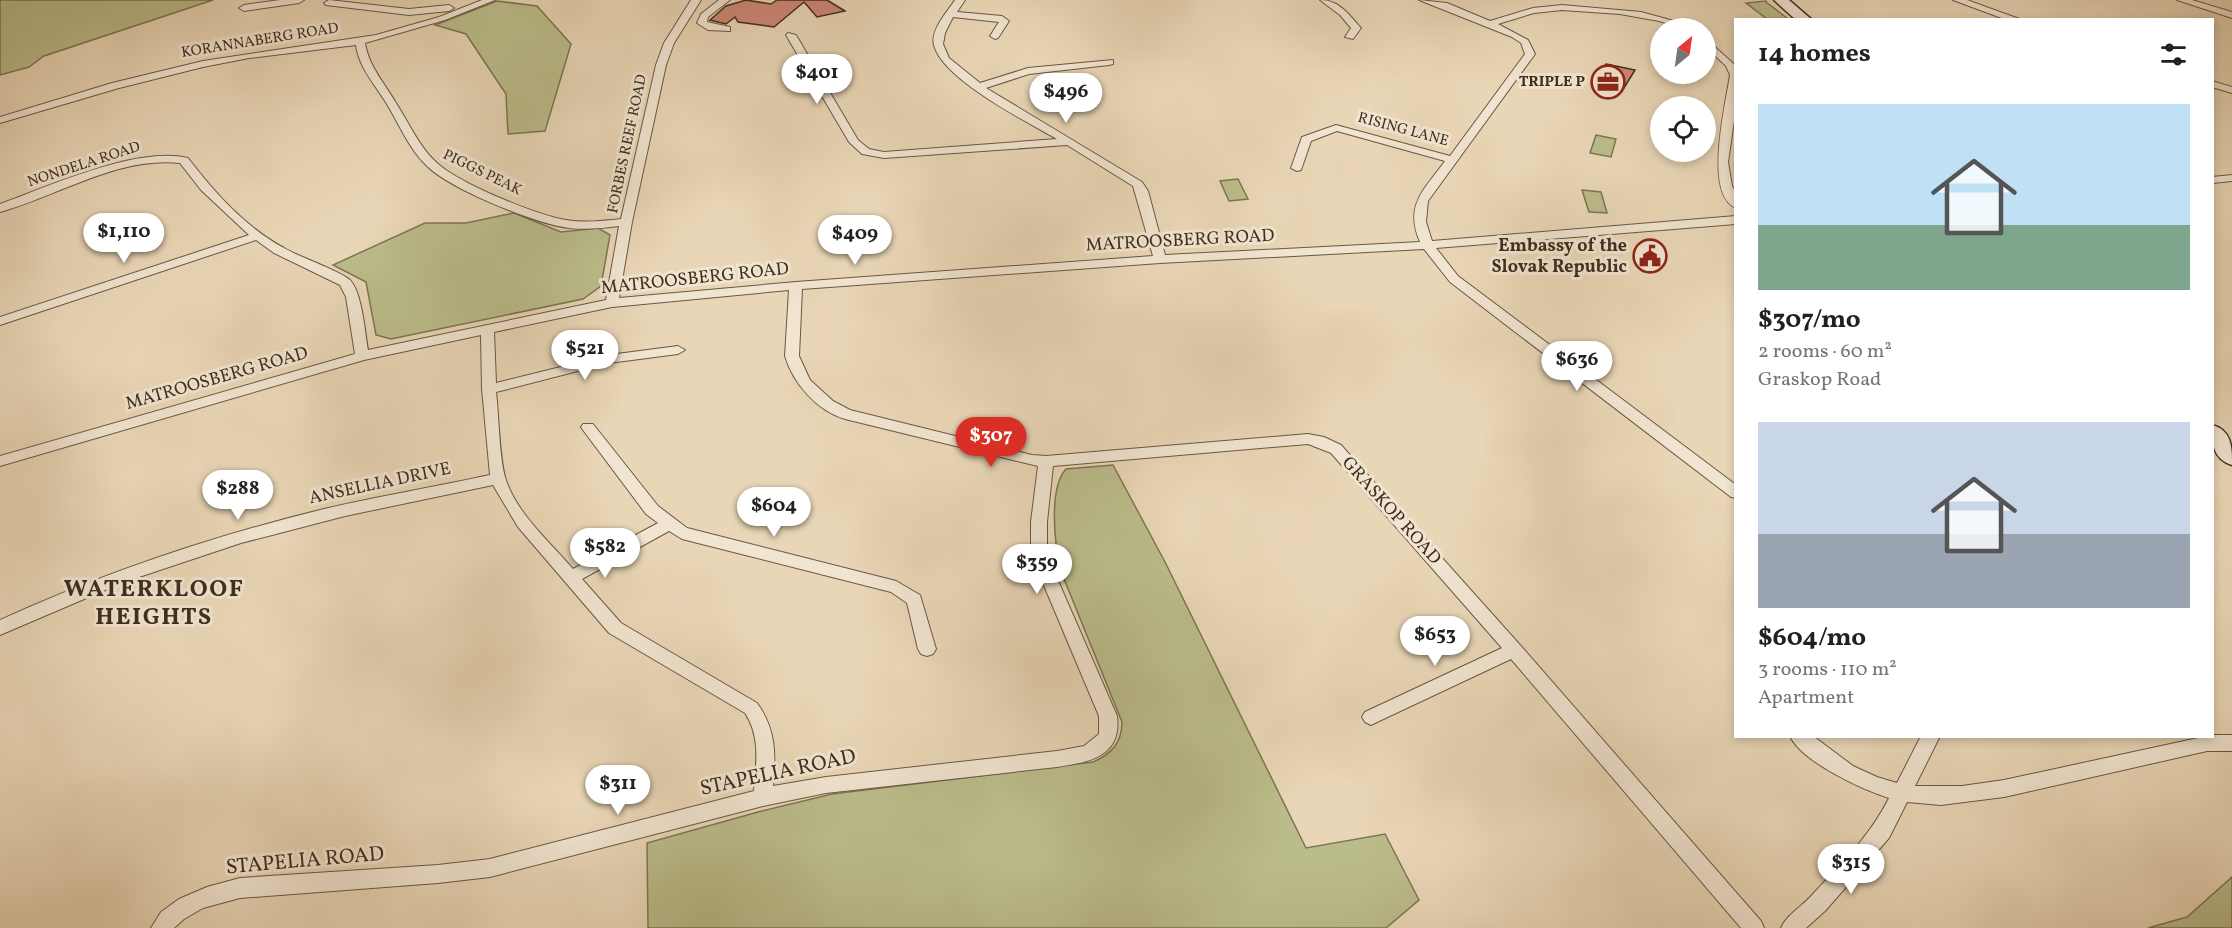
<!DOCTYPE html>
<meta charset="utf-8">
<style>
body{margin:0;font-family:Vollkorn,serif;background:#f2f2f2;color:#202124;height:100vh;display:flex;flex-direction:column;font-size:22px;white-space:nowrap}
*{box-sizing:border-box;margin:0}
p{font-size:20px;color:#757577}
.icon{flex:none;width:33px;height:33px;fill:none;stroke:currentColor;stroke-width:2;stroke-linecap:round;stroke-linejoin:round}
.map{position:relative;flex:1;overflow:hidden}
.side{position:absolute;left:1734px;top:18px;width:480px;height:720px;display:flex;flex-direction:column;background:#fff;border-radius:0px;box-shadow:0 3px 9px #0003}
.side>*{flex:none}
.needle{width:39px;rotate:29deg}
.controls{position:absolute;left:1650px;top:18px;display:grid;gap:12px}
.controls a{display:grid;place-items:center;width:66px;height:66px;border-radius:50%;background:#fff;box-shadow:0 3px 9px #0003;font-size:30px}
.price{position:absolute;translate:-50% -51px;padding:0 14px;border-radius:21px;background:#fff;color:#222;font-size:20px;line-height:39px;filter:drop-shadow(0 2px 3px #0008)}
.price::after{content:'';position:absolute;left:50%;top:36px;width:18px;height:14px;margin-left:-9px;background:inherit;clip-path:polygon(0 0,100% 0,50% 100%)}
.price.selected{background:#d93025;color:#fff}
ul{padding:0;list-style:none}
li{display:grid;align-content:center;gap:12px;height:318px;padding:0 24px}
li span{display:grid;place-items:center;height:186px;border-radius:0px;color:#555}
li>.icon{margin-inline-start:auto}
span .icon{width:108px;height:108px;fill:#fffc;stroke-width:1}
li b{font-size:26px}
h2{display:flex;justify-content:space-between;align-items:center;height:72px;padding:0 24px;font-size:26px}
.map>svg:first-child{display:block}
.green{fill:#bbbc8b;stroke:#7c7554;stroke-width:1.5}
.building{fill:#ce8777;stroke:#3d2e1e;stroke-width:1.5}
.lines{fill:none;stroke-linecap:round;stroke-linejoin:round}
.street-casing{stroke:#685844;stroke-width:2}
.secondary-casing{stroke:#3d2e1e;stroke-width:3}
.street{fill:#f1e4d0;fill-rule:evenodd}
.secondary{fill:#f1e4d0;fill-rule:evenodd}
.labels{text-anchor:middle;dominant-baseline:central;stroke-width:6;stroke-linejoin:round;paint-order:stroke}
.far-street-label{font-size:15px;fill:#3d2e1e;stroke:#f1e4d0}
.far-poi-label{font-size:15px;font-weight:bold;fill:#3d2e1e;stroke:#f1e4d0;text-anchor:end}
.street-label{font-size:18px;fill:#3d2e1e;stroke:#f1e4d0}
.poi-label{font-size:18px;font-weight:bold;fill:#3d2e1e;stroke:#f1e4d0;text-anchor:end}
.near-street-label{font-size:21px;fill:#3d2e1e;stroke:#f1e4d0}
.district-label{font-size:24px;font-weight:bold;letter-spacing:1.5px;fill:#3d2e1e;stroke:#f1e4d0}
</style>
<div class="map">
<svg width="2232" height="928" viewBox="0 0 2232 928">
<rect width="100%" height="100%" fill="#e9d6b6"/>
<filter id="stains"><feTurbulence type="fractalNoise" baseFrequency=".00333" numOctaves="4"/><feColorMatrix values="0 0 0 0 .2 0 0 0 0 .09 0 0 0 0 .02 0 0 0 .5 -.17"/></filter>
<radialGradient id="worn" r=".72"><stop offset=".6" stop-color="#630" stop-opacity="0"/><stop offset="1" stop-color="#630" stop-opacity=".3"/></radialGradient>
<g class="green">
<polygon points="0,0 213,0 44,56 29,67 0,75"/>
<polygon points="497,1 537,6 571,44 545,131 508,134 506,94 466,34 435,25"/>
<polygon points="1766,1 1766,2 1788,19 1767,19 1746,3"/>
<polygon points="1596,135 1616,139 1611,157 1590,153"/>
<polygon points="1238,179 1248,199 1229,201 1220,181"/>
<polygon points="1582,190 1601,192 1607,213 1589,212"/>
<polygon points="514,213 561,232 598,228 610,235 601,286 583,299 391,339 376,335 366,282 333,265 425,223 466,223"/>
<path d="M1113 465 1165 562 1306 848 1385 834 1419 900 1386 928H648L647 843 758 812 832 794 1093 762C1112 754 1122 742 1122 722L1060 569C1055 544 1048 489 1066 469Z"/>
<polygon points="2232,877 2232,928 2148,928 2187,917"/>
</g>
<g class="building">
<polygon points="746,0 771,4 777,0 827,0 845,11 817,17 804,2 774,27 738,22 735,17 726,24 710,20 726,6"/>
<polygon points="1606,64 1635,70 1624,88 1592,84"/>
</g>
<g class="lines">
<defs>
<g id="street">
<polygon points="280,0 304,0 299,3 244,11 239,8 244,5"/>
<polygon points="329,0 409,9 449,5 454,8 449,11 409,15 326,5 324,3"/>
<path d="M482 0H495L445 20 365 43C369 67 384 82 396 103 409 123 419 147 437 163 460 184 536 215 566 220 584 223 603 221 621 219L656 65 664 43 691 0H701L674 43 666 65 632 222 619 298 796 282 1153 256 1133 186 1067 145 884 158 862 154 849 142 786 35 788 33 796 35 858 140 869 149 884 152 1057 139C1027 122 942 79 934 45 930 30 948 11 955 0H965L957 12 1002 16 1009 21 998 38 995 39 990 36 999 22 953 17 945 33 943 44 949 58 980 83 1028 68 1113 60V64L1109 65 1029 74 986 88 1142 182 1148 191 1165 255 1420 242C1404 205 1424 190 1445 161L1337 131 1311 141 1301 170 1297 171 1291 168 1302 137 1336 125 1450 156 1525 54 1521 43 1512 37 1419 0 1447 3 1490 21 1533 8 1562 5 1641 12 1692 26 1693 28H1682L1659 21 1620 14 1562 10 1534 13 1498 24 1528 40 1535 54 1428 201 1426 222 1432 241 1736 216V224L1436 248 1458 276 1736 485V498L1731 497 1450 282 1424 249 1160 263 802 289 799 356 810 380 833 401 850 410 1032 455 1046 456 1308 434 1324 437 1341 445 1520 645 1761 921 1764 928H1741L1511 659 1377 722 1371 725 1365 722 1362 717 1365 712 1502 648 1331 453 1308 444 1053 466 1047 522V549L1056 576 1117 716C1122 757 1089 762 1057 767L826 793 763 806 490 877 438 883 240 898 203 908 184 919 174 928H151L161 912 179 899 207 887 240 878 438 865 490 859 754 791C756 764 761 737 745 713L609 633 518 527 493 485 345 516 241 543 124 582 0 635V620C104 573 213 536 324 509 379 496 435 487 490 475L482 389 481 335 364 360 0 466V456L355 354 346 297 340 285 274 253 256 240 0 325V317L249 235 201 190 180 163C118 156 58 196 0 212V204C50 186 137 146 188 158 214 192 245 227 284 248 299 257 338 270 350 280 362 292 365 333 368 350L606 300 619 226C603 228 586 230 569 228 536 224 450 189 427 166 408 148 399 123 385 101 373 82 359 67 356 45L249 58 203 67 119 88 0 123V117L112 83 203 61 376 35 439 17ZM789 290 785 356C793 383 817 411 845 419L1038 466 1031 522V549L1040 576 1099 716V734L1084 746 1057 751 826 777 773 786C776 755 776 729 757 703L621 623 582 579 669 531 682 539 891 592 907 603 918 649 921 654 927 656 933 654 936 649 920 595 896 581 687 528 658 506 593 424H583L581 427 583 430 646 514 658 523 573 569C551 543 517 514 506 480 499 459 499 416 496 392L609 363 678 354 685 350 678 346 609 355 496 383 494 332 612 307Z"/>
<polygon points="719,0 730,0 708,17 707,22 730,27 730,31 708,30 697,23 701,14"/>
<path d="M1320 0C1338 0 1348 13 1359 26L1361 28 1353 39 1345 37 1351 28 1340 15Z"/>
<polygon points="1953,0 1967,0 2022,20 2007,20"/>
<polygon points="2177,0 2192,0 2232,12 2232,18"/>
<path d="M1706 39 1736 66V107L1728 162 1732 186 1736 193V208C1703 195 1726 102 1730 75L1726 66 1706 47Z"/>
<polygon points="2212,81 2232,87 2232,93 2212,87"/>
<polygon points="2232,175 2232,181 2212,183 2212,177"/>
<path d="M2212 735H2232V751H2207L2004 797 1941 805 1907 802 1889 838 1825 911 1806 928H1781C1787 914 1803 906 1813 894 1842 863 1870 836 1889 798 1863 790 1802 762 1790 736H1813L1853 766 1877 777 1897 783 1921 736H1940L1915 786H1962L2004 780Z"/>
</g>
<g id="secondary">
<polygon points="1774,0 1789,0 1812,20 1796,20"/>
<path d="M2212 425C2232 430 2232 448 2232 465 2212 459 2212 442 2212 425Z"/>
</g>
</defs>
<use href="#street" class="street-casing"/>
<use href="#secondary" class="secondary-casing"/>
<use href="#street" class="street"/>
<use href="#secondary" class="secondary"/>
</g>
<defs>
<symbol id="office-ring" viewBox="-11 -11 22 22"><circle r="9.5" fill="#f1e4d0" stroke="#8f2418" stroke-width="1.5"/><path d="M-6-3h4V-5.5h4V-3h4V5H-6ZM-1-4.5V-3h2v-1.5ZM-6 0V1H6V0Z" fill="#8f2418"/></symbol>
<symbol id="civic-ring" viewBox="-11 -11 22 22"><circle r="9.5" fill="#f1e4d0" stroke="#8f2418" stroke-width="1.5"/><path d="M-.6-6.5H3V-4.5H.6V-3L4-1V1h2V6H-6V1h2V-1L-.6-3ZM-1.2 2.5V6h2.4V2.5Z" fill="#8f2418"/></symbol>
</defs>
<g fill-rule="evenodd">
<use href="#office-ring" x="1589" y="63" width="38" height="38"/>
<use href="#civic-ring" x="1631" y="237" width="38" height="38"/>
</g>
<g class="labels">
<g class="far-street-label">
<text transform="translate(260 41) rotate(-9)">KORANNABERG ROAD</text>
<text transform="translate(1403 130) rotate(15)">RISING LANE</text>
<text transform="translate(628 144) rotate(-78)">FORBES REEF ROAD</text>
<text transform="translate(84 165) rotate(-18)">NONDELA ROAD</text>
<text transform="translate(482 173) rotate(26)">PIGGS PEAK</text>
</g>
<g class="far-poi-label">
<text x="1585" y="82">TRIPLE P</text>
</g>
<g class="street-label">
<text transform="translate(1180 241) rotate(-3)">MATROOSBERG ROAD</text>
<text transform="translate(695 279) rotate(-6)">MATROOSBERG ROAD</text>
<text transform="translate(217 379) rotate(-16)">MATROOSBERG ROAD</text>
<text transform="translate(380 484) rotate(-12)">ANSELLIA DRIVE</text>
<text transform="translate(1391 511) rotate(48)">GRASKOP ROAD</text>
</g>
<g class="poi-label">
<text x="1627" y="246">Embassy of the<tspan x="1627" dy="21">Slovak Republic</tspan></text>
</g>
<g class="near-street-label">
<text transform="translate(778 773) rotate(-12)">STAPELIA ROAD</text>
<text transform="translate(305 861) rotate(-5)">STAPELIA ROAD</text>
</g>
<g class="district-label">
<text x="154" y="590">WATERKLOOF<tspan x="154" dy="28">HEIGHTS</tspan></text>
</g>
</g>
<rect width="100%" height="100%" filter="url(#stains)"/>
<rect width="100%" height="100%" fill="url(#worn)"/>
</svg>
<div class="controls">
<a><svg class="needle" viewBox="-14 -14 28 28"><path d="M0-13l5 13h-10z" fill="#e53935"/><path d="M0 13l5-13h-10z" fill="#757577"/></svg></a>
<a><svg class="icon" aria-label="locate" viewBox="0 0 24 24"><circle cx="12" cy="12" r="6"/><path d="M12 2v4M12 18v4M2 12h4M18 12h4"/></svg></a>
</div>
<b class="price" style="left:817px;top:105px">$401</b>
<b class="price" style="left:1066px;top:124px">$496</b>
<b class="price" style="left:124px;top:264px">$1,110</b>
<b class="price" style="left:855px;top:266px">$409</b>
<b class="price" style="left:585px;top:381px">$521</b>
<b class="price" style="left:1577px;top:392px">$636</b>
<b class="price selected" style="left:991px;top:468px">$307</b>
<b class="price" style="left:238px;top:521px">$288</b>
<b class="price" style="left:774px;top:538px">$604</b>
<b class="price" style="left:605px;top:579px">$582</b>
<b class="price" style="left:1037px;top:595px">$359</b>
<b class="price" style="left:1435px;top:667px">$653</b>
<b class="price" style="left:618px;top:816px">$311</b>
<b class="price" style="left:1851px;top:895px">$315</b>
<section class="side">
<h2>14 homes<svg class="icon" aria-label="filters" viewBox="0 0 24 24"><path d="M4 7h16M4 17h16"/><circle cx="9" cy="7" r="2"/><circle cx="15" cy="17" r="2"/></svg></h2>
<ul>
<li><span style="background:linear-gradient(#bfe0f5 65%,#7fa58c 0)"><svg class="icon" aria-label="home" viewBox="0 0 24 24"><path d="M3 11l9-7 9 7M6 9v11h12V9"/></svg></span><div><b>$307/mo</b><p>2 rooms · 60 m²</p><p>Graskop Road</p></div></li>
<li><span style="background:linear-gradient(#c9d6e8 60%,#9aa5b1 0)"><svg class="icon" aria-label="home" viewBox="0 0 24 24"><path d="M3 11l9-7 9 7M6 9v11h12V9"/></svg></span><div><b>$604/mo</b><p>3 rooms · 110 m²</p><p>Apartment</p></div></li>
</ul>
</section>
</div>
